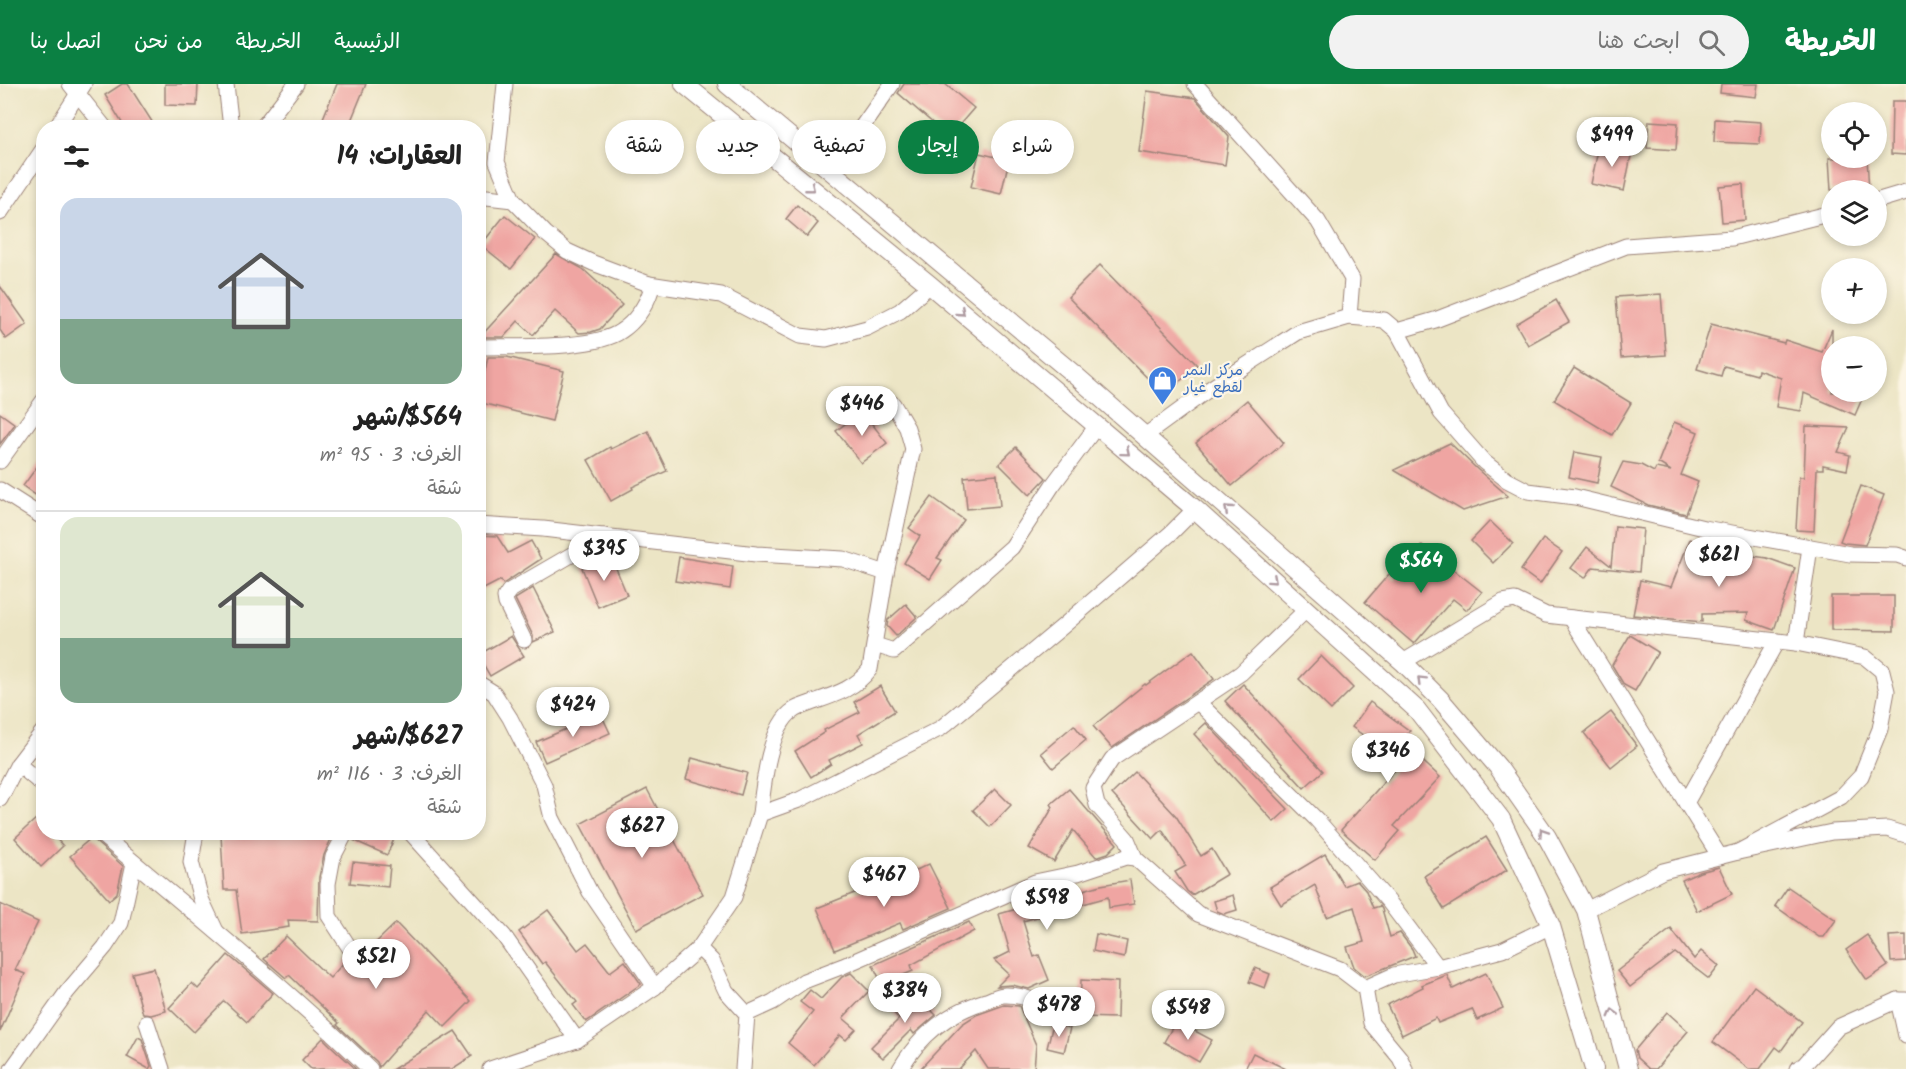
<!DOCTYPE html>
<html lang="ar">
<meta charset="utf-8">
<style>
body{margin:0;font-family:Kalam,"Playpen Sans Arabic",sans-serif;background:#f2f2f2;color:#222;direction:rtl;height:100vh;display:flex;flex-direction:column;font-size:22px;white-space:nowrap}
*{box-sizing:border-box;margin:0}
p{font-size:20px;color:#767676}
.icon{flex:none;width:33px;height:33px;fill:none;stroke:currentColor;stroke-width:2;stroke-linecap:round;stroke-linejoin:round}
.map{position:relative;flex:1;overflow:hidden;direction:ltr}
.panel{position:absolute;left:36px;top:36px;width:450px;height:720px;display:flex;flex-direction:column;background:#fff;border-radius:24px;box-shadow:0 3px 9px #0003;direction:rtl}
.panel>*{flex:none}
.guide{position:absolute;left:504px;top:36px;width:570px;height:54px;direction:rtl;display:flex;gap:12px}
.tools{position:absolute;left:1821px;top:18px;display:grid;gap:12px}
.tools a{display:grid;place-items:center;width:66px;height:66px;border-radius:50%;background:#fff;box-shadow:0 3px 9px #0003;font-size:30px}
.price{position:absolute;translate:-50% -51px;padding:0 14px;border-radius:21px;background:#fff;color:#222;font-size:20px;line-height:39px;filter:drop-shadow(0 2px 3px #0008)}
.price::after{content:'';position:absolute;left:50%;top:36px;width:18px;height:14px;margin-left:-9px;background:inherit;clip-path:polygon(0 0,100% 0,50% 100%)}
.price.on{background:#0b8043;color:#fff}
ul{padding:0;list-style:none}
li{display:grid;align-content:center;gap:12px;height:318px;padding:0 24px}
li+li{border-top:2px solid #e0e0e0}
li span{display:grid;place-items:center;height:186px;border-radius:18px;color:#555}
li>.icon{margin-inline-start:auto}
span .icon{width:108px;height:108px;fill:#fffc;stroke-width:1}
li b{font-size:26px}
h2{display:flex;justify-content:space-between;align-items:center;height:72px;padding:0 24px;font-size:26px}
.pill{padding:0 21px;border-radius:27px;background:#fff;box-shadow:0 3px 9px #0003;font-size:21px;line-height:54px}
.pill.on{background:#0b8043;color:#fff}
header{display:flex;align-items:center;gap:36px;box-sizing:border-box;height:84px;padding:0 30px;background:#0b8043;color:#fff}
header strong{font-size:28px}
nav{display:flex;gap:33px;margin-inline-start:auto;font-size:21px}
.search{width:420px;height:54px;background:#f2f2f2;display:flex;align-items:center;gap:15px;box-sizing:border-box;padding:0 21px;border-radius:33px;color:#767676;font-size:22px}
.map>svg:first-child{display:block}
.building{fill:#efa5a2}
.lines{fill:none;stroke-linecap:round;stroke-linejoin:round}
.minor-casing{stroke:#9b8278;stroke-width:17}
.tertiary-casing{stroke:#9b8278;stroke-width:20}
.minor{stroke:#fff;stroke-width:15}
.tertiary{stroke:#fff;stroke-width:18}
.oneway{stroke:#ae9aa0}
.labels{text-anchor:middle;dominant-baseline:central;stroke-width:4.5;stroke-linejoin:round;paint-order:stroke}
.shop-label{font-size:15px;fill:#366cbe;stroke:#fcf5e5;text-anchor:start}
</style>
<header>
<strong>الخريطة</strong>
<div class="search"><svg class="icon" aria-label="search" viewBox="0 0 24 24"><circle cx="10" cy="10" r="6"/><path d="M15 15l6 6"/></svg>ابحث هنا</div>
<nav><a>الرئيسية</a><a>الخريطة</a><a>من نحن</a><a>اتصل بنا</a></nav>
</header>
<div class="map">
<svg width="1906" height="985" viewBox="0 0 1906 985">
<rect width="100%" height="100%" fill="#fcf5e5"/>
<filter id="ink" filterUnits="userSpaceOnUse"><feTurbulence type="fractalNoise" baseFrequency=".0167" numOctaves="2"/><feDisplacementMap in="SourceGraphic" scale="12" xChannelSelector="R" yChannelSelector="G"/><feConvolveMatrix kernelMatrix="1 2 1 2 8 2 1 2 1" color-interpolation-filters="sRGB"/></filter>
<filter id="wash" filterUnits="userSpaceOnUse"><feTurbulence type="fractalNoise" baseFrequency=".008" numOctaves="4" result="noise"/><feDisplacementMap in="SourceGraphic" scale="24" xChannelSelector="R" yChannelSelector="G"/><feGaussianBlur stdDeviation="1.35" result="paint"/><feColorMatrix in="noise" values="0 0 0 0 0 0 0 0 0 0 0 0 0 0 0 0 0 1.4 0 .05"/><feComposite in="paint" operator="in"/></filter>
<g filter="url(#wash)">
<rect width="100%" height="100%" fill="#ece5c5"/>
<g id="blocks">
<g class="building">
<polygon points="122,0 128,0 156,44 125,44 105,11"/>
<polygon points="165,0 198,0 197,22 165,21"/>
<polygon points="337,0 366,0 348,44 319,44"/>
<polygon points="904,0 945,0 974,24 949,53 898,9"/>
<polygon points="1721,0 1758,0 1756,13 1720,9"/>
<polygon points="1147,7 1195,14 1229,53 1225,81 1139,68"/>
<polygon points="1892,17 1906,17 1906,71 1891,70"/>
<polygon points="1715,35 1761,38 1760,60 1714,58"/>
<polygon points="1649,37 1678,39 1676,66 1647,64"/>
<polygon points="1599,61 1632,67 1624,107 1591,100"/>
<polygon points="979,69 1009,76 1001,110 971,103"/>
<polygon points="1829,74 1867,74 1869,106 1831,106"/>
<polygon points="1743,100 1745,136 1722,138 1719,102"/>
<polygon points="797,121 818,139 807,153 786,135"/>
<polygon points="505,131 535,155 511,185 481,161"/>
<polygon points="556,170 583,185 622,221 600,245 591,248 579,249 555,227 533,251 518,237 504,253 480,253"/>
<polygon points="1100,181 1197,281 1165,312 1068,213"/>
<polygon points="0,202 27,240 6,255 0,246"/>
<polygon points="1661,210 1666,271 1621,274 1616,213"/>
<polygon points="1556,216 1569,238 1528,261 1516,240"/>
<polygon points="1711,240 1784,259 1785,256 1822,268 1832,245 1832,308 1865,308 1855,331 1804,309 1801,327 1776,323 1781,294 1758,286 1757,291 1724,282 1721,292 1697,285"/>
<polygon points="488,273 507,273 564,287 552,337 478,318"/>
<polygon points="1574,284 1631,319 1612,351 1554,316"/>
<polygon points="1247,316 1284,359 1232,402 1196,359"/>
<polygon points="862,327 887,359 861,379 836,347"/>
<polygon points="0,329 15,340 0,360"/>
<polygon points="1674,338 1698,348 1681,391 1698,398 1686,430 1648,421 1611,403 1623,378 1641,381 1654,388 1656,384 1671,387 1658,379"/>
<polygon points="1806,342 1849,344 1838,368 1850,371 1847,386 1823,381 1823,385 1817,385 1814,447 1796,446 1799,393 1804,393"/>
<polygon points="648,347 667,387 632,403 633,405 611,417 588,376 610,363 611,365"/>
<polygon points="1450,359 1478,386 1508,412 1463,427 1394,386"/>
<polygon points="1016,363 1046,394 1030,411 999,380"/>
<polygon points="1574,368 1602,373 1597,399 1569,393"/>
<polygon points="44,373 44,417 23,402"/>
<polygon points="997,390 1000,422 967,425 964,393"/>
<polygon points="1861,402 1884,411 1865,461 1845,459 1840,457"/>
<polygon points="932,413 964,436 937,474 942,476 930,495 904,479 920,452 909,444"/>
<polygon points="1490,437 1513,459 1493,479 1471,457"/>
<polygon points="1615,442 1643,445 1639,488 1593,483 1585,494 1571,484 1587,463 1611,482"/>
<polygon points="478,451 497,452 508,469 531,457 541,475 503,500 501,496 478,508"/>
<polygon points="1543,455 1562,468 1540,500 1521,486"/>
<polygon points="1690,455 1725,468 1767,474 1795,484 1774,546 1746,536 1748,529 1702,530 1702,538 1633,531 1640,496 1671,503"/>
<polygon points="1422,461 1482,508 1467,526 1453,515 1414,560 1365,518 1389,490 1395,495"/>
<polygon points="611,472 627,511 598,523 582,484"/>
<polygon points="679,473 733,482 730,505 675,497"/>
<polygon points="533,504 555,548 533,558 533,552 515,515"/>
<polygon points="1831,512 1894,512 1894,547 1831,546"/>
<polygon points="906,520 917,533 896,552 887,542 888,536"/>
<polygon points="1630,551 1658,568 1635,607 1624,601 1612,581"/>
<polygon points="511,552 524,572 490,592 478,571"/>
<polygon points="1193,567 1214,595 1112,664 1093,642 1145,600 1146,601"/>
<polygon points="1321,572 1353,604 1331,626 1299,595"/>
<polygon points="1243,600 1323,687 1304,704 1225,617"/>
<polygon points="880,602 895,627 858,650 863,659 829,676 831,680 811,693 795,667 825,648 824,646 860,628 854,618"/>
<polygon points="1370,618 1410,647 1402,658 1440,693 1394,742 1400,747 1375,776 1341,746 1401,679 1352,643"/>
<polygon points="1611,628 1637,662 1611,683 1584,649"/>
<polygon points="601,630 610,649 545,678 536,658"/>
<polygon points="1206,639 1288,725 1274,738 1194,650"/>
<polygon points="1074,641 1086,656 1053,684 1041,669"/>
<polygon points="692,674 747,689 741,711 686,695"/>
<polygon points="1135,688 1176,732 1201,772 1212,765 1227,790 1192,811 1187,807 1175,788 1186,782 1162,746 1153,755 1112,710"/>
<polygon points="647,705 703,810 636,845 580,740"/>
<polygon points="995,705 1011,721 990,743 973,726"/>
<polygon points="1069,705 1117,760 1108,769 1096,773 1073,746 1054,778 1029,764 1053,723 1051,720"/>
<polygon points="37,734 44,741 44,748 50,748 63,762 41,783 15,754"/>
<polygon points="275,748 315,748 331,755 324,771 319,793 318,837 288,836 289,843 242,850 236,806 224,806 221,751"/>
<polygon points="356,748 397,748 387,771 353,756"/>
<polygon points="1486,753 1507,786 1444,825 1424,792"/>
<polygon points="91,754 123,782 117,809 109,816 70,772"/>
<polygon points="1325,770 1344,802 1357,797 1366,807 1373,824 1380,822 1382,825 1390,853 1400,849 1412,865 1415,872 1365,892 1354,883 1347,863 1364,858 1354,823 1327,833 1315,801 1281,821 1270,803"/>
<polygon points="353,778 390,782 388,803 350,799"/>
<polygon points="929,780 951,824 903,845 900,839 835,866 817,824 867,804 869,809"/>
<polygon points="1719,783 1732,810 1697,827 1682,796 1700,788"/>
<polygon points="1130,796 1134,820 1109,824 1108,813 1023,837 1034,873 1039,871 1049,896 1029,905 1012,901 997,902 1009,890 994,876 1010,868 999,830 1101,801"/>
<polygon points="1788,803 1836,836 1824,853 1819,853 1775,822"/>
<polygon points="1233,811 1237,826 1224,830 1217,827 1214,817"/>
<polygon points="0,820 38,838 15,886 25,890 0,948"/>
<polygon points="548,826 578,866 587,859 610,888 625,877 641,900 586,938 573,921 577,918 545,878 542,880 519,848"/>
<polygon points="969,838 974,847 911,881 913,887 882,900 873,881"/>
<polygon points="396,839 471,917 445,943 429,926 379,983 377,978 337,941 339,939 289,891 286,894 264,875 286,852 330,894 347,875 358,876"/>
<polygon points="1671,845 1694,875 1701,867 1719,882 1709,895 1675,869 1630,903 1617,887"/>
<polygon points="1096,850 1127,857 1124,874 1093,867"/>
<polygon points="1867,851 1888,882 1867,896 1846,866"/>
<polygon points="1906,851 1906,877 1891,878 1889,852"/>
<polygon points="228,871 273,909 247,938 224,917 194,948 169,924 192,899 198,905"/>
<polygon points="154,884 166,927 151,931 143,930 132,889"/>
<polygon points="1255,884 1270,890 1265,904 1249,898"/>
<polygon points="851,889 869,907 843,934 856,945 846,956 840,951 814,981 788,959 813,928 800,918 810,906 821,915 842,893"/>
<polygon points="1486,889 1503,924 1477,936 1472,925 1438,939 1436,934 1402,951 1387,921 1423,903 1422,901 1447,891 1453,905"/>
<polygon points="1081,896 1118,898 1117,934 1080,933"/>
<polygon points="1754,902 1802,938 1781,967 1776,963 1760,985 1749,985 1713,958"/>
<polygon points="914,909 936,931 914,950 911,946 883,974 871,963 899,935 894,929"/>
<polygon points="1004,921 1019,922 1036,961 1034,985 988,985 976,967 959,985 920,985 962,940 976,931"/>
<polygon points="1667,928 1688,947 1656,985 1649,985 1637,974 1635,966"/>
<polygon points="1176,937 1212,956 1199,978 1164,958"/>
<polygon points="1053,940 1070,944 1064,968 1047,964"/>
<polygon points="455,947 472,972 452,985 393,985"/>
<polygon points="138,953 142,955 151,982 149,985 127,973"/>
<polygon points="323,954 330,961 356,985 311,985 302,976"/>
<polygon points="1253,969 1286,985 1245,985"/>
</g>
</g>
</g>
<g filter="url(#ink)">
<use href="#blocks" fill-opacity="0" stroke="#9b8278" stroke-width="1.5"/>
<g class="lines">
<defs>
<g id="minor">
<polyline points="70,0 105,44"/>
<polyline points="226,0 231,44"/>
<polyline points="1195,0 1318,137 1352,195 1349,233"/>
<polyline points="56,44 84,0"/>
<polyline points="262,44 296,0"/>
<polyline points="831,87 892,0"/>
<polyline points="478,112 513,116"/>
<polyline points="1876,117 1906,108"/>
<polyline points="0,129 44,64"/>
<polyline points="649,200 721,211 800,252 826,255 867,244 900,227 930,201"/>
<polyline points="1397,247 1441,329 1484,378 1507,396 1528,407 1575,413 1704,444 1850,470 1897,471 1906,474"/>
<path d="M478 263C513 262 595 266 621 247 635 238 646 222 651 206L649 200 593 179 567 167 545 149 513 116 497 78 505 0"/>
<polyline points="1146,351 1205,308 1298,248 1349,233 1384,236 1397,247 1435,236 1626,162 1732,154 1832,129"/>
<polyline points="0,377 44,316"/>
<polyline points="0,406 44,434"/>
<polyline points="478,441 543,445 756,470 843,475 886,489"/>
<polyline points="1571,534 1720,773"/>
<polyline points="524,556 506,519 505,513 509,507 604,452"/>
<polyline points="1796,559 1810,463"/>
<polyline points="875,561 894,567 1012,463 1052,402 1096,343"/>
<polyline points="1403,578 1503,518 1515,516 1546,531 1796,559 1865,573 1882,587 1887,607 1880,645 1861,692 1841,713 1738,768"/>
<polyline points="478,599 494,609 510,634 544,701 552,734 590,808 655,903"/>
<polyline points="1198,618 1317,736 1389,818 1438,883"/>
<polyline points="18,680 44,702"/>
<polyline points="0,715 18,680 44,646"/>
<polyline points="1686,719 1777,557"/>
<path d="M760 730C763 703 769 641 794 626 798 623 806 621 811 619 834 611 855 605 870 585L886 489 913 365 907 344 893 320"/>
<path d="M98 748C190 826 283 901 370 985"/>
<polyline points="196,748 191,778 201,815 216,847"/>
<polyline points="346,748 333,773 328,800 329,832 351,866"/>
<polyline points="410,748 504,852 577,956"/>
<polyline points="1135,774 1127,755 1097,721 1093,704 1112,675 1241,589 1306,526"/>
<polyline points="1586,826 1663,787 1738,768 1832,748 1887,745 1906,751"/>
<polyline points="699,864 712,877 726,907 747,930"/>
<polyline points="1365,904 1371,939 1400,974 1405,985"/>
<polyline points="1898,916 1906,952"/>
<polyline points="147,939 162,985"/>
<polyline points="12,985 67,908 105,863 121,839 134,779"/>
<polyline points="490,985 577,956 655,903 699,864 734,813 760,730 799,716 941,644 1062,543 1171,449 1195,425"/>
<polyline points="743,985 747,930 773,918 804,897 843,882 1035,798 1078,789 1126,773 1135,774 1198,830 1340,885 1365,904 1394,891 1438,883 1502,866 1551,842"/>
<path d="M900 985C920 951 949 928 986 917 992 915 999 911 1004 911 1025 910 1044 921 1062 930"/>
<polyline points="1797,985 1804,981 1838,943 1898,916 1906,916"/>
</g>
<g id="tertiary">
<polyline points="684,0 930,201 1195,425 1417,626 1501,735 1551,842 1594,985"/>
<polyline points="727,0 1076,292 1403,578 1440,615 1498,683 1547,753 1586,826 1628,985"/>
</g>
</defs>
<use href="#minor" class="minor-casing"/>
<use href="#tertiary" class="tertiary-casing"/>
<use href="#minor" class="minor"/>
<use href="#tertiary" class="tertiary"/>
</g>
<defs><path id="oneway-chevron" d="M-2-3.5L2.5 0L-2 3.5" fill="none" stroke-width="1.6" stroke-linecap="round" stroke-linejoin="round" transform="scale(1.5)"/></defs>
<g class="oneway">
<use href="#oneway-chevron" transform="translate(811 104) rotate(39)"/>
<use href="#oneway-chevron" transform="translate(961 228) rotate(41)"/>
<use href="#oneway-chevron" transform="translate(1126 368) rotate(40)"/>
<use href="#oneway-chevron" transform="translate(1228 425) rotate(-139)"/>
<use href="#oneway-chevron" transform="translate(1273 496) rotate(42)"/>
<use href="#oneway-chevron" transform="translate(1421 596) rotate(-135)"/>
<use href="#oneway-chevron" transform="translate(1543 748) rotate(-124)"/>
<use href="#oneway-chevron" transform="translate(1613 929) rotate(-105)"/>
</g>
</g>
<defs>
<symbol id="shop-pin" viewBox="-11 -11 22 30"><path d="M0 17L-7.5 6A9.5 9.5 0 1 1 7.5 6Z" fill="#3f7fe0" stroke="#fcf5e5"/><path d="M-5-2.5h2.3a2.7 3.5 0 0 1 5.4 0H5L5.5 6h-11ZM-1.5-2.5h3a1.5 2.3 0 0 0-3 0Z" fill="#fff"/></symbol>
</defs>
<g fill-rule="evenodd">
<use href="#shop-pin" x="1146" y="280" width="33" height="45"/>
</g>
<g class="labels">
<g class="shop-label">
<text x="1184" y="287">مركز النمر<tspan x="1184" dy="17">لقطع غيار</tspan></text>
</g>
</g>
</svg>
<div class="tools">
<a><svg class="icon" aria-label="locate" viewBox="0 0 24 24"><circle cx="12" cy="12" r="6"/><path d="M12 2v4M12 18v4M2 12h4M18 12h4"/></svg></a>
<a><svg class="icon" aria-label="layers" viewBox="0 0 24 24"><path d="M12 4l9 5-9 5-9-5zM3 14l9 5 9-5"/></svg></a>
<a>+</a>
<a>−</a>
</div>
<b class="price" style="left:1612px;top:84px">$499</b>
<b class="price" style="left:862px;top:353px">$446</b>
<b class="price" style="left:604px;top:498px">$395</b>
<b class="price" style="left:1719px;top:504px">$621</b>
<b class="price on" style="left:1421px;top:510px">$564</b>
<b class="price" style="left:573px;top:654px">$424</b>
<b class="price" style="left:1388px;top:700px">$346</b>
<b class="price" style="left:642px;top:775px">$627</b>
<b class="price" style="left:884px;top:824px">$467</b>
<b class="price" style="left:1047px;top:847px">$598</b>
<b class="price" style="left:376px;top:906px">$521</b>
<b class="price" style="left:905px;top:940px">$384</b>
<b class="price" style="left:1059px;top:954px">$478</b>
<b class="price" style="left:1188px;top:957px">$548</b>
<div class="guide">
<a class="pill">شراء</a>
<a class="pill on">إيجار</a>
<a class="pill">تصفية</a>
<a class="pill">جديد</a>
<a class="pill">شقة</a>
</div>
<section class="panel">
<h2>العقارات: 14<svg class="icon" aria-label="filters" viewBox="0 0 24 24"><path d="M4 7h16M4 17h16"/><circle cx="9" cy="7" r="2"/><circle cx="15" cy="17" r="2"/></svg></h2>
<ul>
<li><span style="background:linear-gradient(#c9d6e8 65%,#7fa58c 0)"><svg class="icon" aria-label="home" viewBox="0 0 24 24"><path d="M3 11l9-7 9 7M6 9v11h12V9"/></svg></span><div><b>$564/شهر</b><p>الغرف: 3 · 95 m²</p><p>شقة</p></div></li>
<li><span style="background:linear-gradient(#dfe7d0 65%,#7fa58c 0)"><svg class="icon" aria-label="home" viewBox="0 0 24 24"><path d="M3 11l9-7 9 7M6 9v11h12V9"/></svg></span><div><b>$627/شهر</b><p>الغرف: 3 · 116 m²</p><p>شقة</p></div></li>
</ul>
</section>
</div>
